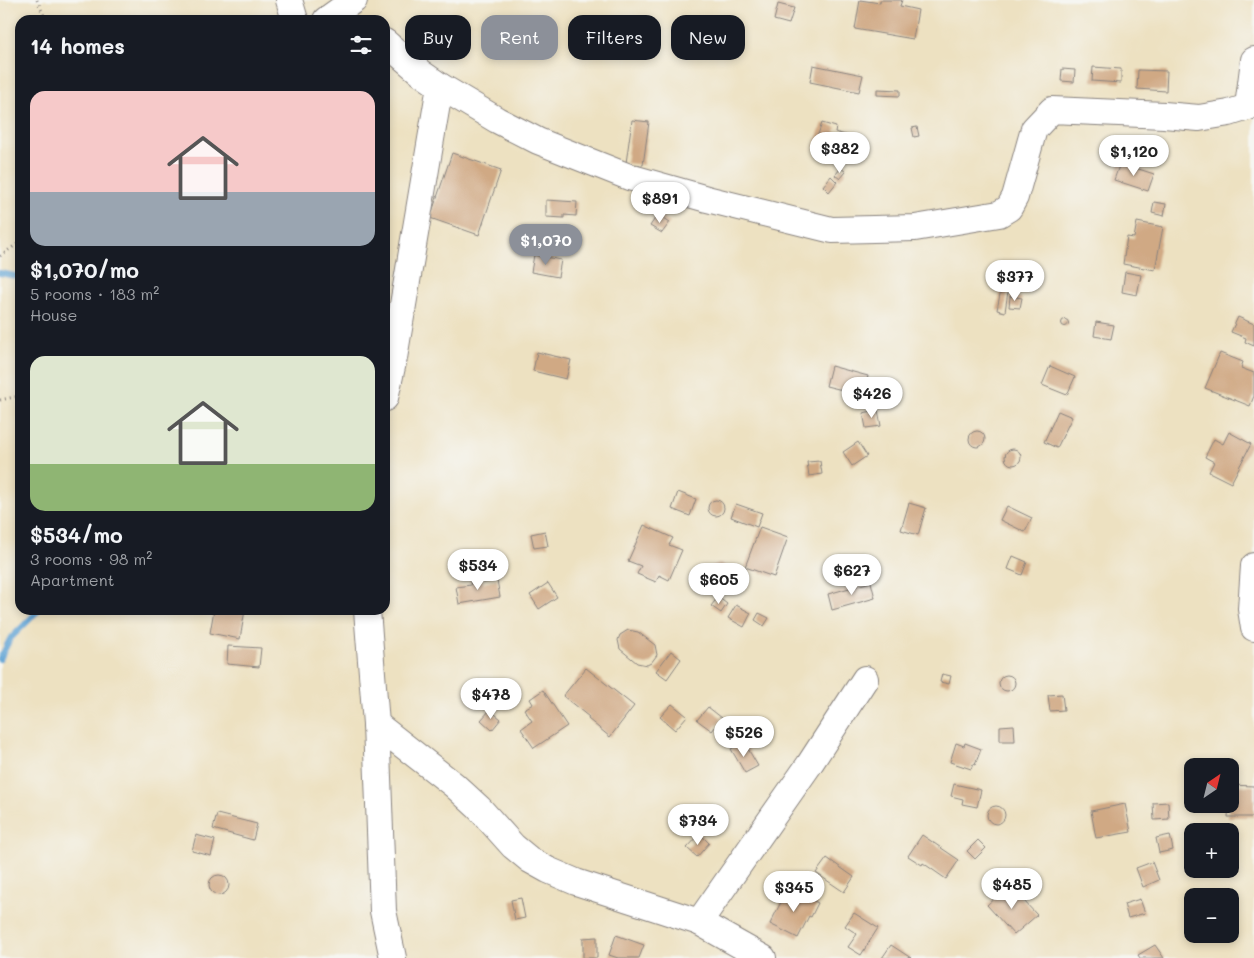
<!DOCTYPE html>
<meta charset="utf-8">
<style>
body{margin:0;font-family:Mali,sans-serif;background:#20242c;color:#f1f3f6;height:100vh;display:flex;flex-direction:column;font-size:19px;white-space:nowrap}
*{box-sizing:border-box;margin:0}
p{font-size:16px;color:#9ea1a6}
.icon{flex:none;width:28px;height:28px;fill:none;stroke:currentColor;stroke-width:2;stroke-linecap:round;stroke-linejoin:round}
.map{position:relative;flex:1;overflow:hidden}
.side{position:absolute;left:15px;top:15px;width:375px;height:600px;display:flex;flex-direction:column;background:#171b24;border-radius:15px;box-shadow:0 2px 8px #0003}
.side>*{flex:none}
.guide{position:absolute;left:405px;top:15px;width:475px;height:45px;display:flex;gap:10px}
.needle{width:32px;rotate:35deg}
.fabs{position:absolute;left:1184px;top:758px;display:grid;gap:10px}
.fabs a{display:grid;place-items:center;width:55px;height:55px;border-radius:10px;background:#171b24;box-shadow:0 2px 8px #0003;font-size:25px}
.price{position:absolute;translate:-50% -42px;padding:0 11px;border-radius:18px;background:#fff;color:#222;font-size:16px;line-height:32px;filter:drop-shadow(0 1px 2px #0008)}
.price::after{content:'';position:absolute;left:50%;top:30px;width:15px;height:11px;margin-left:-8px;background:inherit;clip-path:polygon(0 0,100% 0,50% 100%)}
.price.active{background:#8c9099;color:#fff}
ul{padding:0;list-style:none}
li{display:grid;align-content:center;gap:10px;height:265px;padding:0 15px}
li span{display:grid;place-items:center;height:155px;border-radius:15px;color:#555}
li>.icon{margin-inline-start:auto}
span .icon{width:90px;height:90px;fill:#fffc;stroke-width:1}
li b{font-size:21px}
h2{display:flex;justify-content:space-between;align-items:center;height:60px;padding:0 15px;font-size:21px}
.pill{padding:0 18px;border-radius:15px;background:#171b24;box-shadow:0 2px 8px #0003;font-size:18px;line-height:45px}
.pill.active{background:#8c9099;color:#fff}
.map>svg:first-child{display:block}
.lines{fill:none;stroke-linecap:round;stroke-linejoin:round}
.stream{stroke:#5ea3d4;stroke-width:6}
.building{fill:#d0a984}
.minor-casing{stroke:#88827e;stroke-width:28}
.path{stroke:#88827e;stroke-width:3;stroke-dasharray:1 4;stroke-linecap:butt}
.minor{stroke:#fff;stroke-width:26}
</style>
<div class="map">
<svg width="1254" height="958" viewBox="0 0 1254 958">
<rect width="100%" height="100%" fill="#f6f6f2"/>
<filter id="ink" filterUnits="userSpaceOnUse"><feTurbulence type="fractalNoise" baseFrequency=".02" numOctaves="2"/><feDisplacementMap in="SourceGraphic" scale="10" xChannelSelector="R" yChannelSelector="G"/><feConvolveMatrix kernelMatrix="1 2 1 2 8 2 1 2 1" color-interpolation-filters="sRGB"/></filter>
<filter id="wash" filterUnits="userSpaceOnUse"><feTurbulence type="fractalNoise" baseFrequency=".0096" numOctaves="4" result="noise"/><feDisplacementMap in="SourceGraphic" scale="20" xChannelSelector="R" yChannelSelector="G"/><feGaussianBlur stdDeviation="1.12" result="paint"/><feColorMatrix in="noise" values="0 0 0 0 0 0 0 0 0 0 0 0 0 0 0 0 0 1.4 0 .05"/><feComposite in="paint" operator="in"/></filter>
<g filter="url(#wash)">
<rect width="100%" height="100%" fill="#ede1c1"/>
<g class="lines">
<g class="stream">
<polyline points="0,273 20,277"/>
<polyline points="0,659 10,639 39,610"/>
</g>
</g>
<g id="blocks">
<g class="building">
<polygon points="860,0 880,3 880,0 902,0 900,6 918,10 913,39 855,29"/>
<polygon points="778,4 794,8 789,24 774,20"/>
<polygon points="813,65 863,75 859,92 810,82"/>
<polygon points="1093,67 1121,69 1121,83 1092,81"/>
<polygon points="1062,69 1075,70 1074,82 1061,81"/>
<polygon points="1138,70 1167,71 1166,91 1137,89"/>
<polygon points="877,89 900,90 900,96 877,95"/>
<polygon points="632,120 649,122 643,165 626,163"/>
<polygon points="822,123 836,127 835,132 849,136 845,151 831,146 829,151 814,146"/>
<polygon points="917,127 919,136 914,137 912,128"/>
<polygon points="452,153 501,170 479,235 430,218"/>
<polygon points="1120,163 1154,174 1148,191 1114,180"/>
<polygon points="841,168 846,172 840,179 835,175"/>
<polygon points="831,176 837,182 829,192 823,186"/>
<polygon points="546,200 577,202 576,216 564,215 564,218 546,217"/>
<polygon points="1154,202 1166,204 1164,216 1152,213"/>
<polygon points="658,214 670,222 662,233 650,226"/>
<polygon points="1137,222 1163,227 1155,270 1123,264 1127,237 1134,238"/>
<polygon points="534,255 561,260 558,277 531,272"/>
<polygon points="1125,272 1141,275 1137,295 1122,292"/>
<polygon points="1001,289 1008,291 1005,312 997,310"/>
<polygon points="1010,296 1022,298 1020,308 1009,307"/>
<polygon points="1238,317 1254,324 1254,346 1245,342 1246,338 1231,332"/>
<circle cx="1065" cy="323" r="3.5"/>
<polygon points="1096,322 1114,325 1111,339 1094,336"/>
<polygon points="537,352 571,360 566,379 533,371"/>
<polygon points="1220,353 1243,362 1241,368 1254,373 1254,396 1250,406 1205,388"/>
<polygon points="831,366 868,376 863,395 826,386"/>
<polygon points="1050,366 1075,377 1067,395 1042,385"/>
<polygon points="878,410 881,426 866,428 863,413"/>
<polygon points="1058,411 1072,417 1057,448 1044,442"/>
<circle cx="977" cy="439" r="8"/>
<polygon points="1229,432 1251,444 1231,483 1209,472 1214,462 1205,457 1214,439 1223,444"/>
<polygon points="858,442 867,456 852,466 843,452"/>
<circle cx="1013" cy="457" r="8"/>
<polygon points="820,461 822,474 809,476 807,462"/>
<polygon points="678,492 696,499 690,516 672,509"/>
<circle cx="716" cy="508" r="8"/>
<polygon points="909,503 926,508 918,535 901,530"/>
<polygon points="736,504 762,513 757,527 731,517"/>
<polygon points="1007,506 1032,518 1025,532 1000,520"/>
<polygon points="644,525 673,538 669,545 682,550 669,580 659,575 656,582 637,574 641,566 628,561"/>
<polygon points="760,527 788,537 774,577 745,567"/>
<polygon points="545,531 548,546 534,548 531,534"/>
<polygon points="1013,556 1027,562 1022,575 1008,569"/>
<circle cx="719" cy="576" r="12"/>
<polygon points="482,578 483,583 497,580 500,597 459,604 456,587 471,585 470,580"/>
<polygon points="871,582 875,598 832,610 828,594"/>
<polygon points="548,583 557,597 539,609 530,595"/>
<polygon points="718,597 727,604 721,613 711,606"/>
<polygon points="736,605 751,613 744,627 728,618"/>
<polygon points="214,610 245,610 240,639 210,633"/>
<polygon points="759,613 769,618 764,626 755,620"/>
<polygon points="628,630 638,632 655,645 657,655 651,663 647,665 637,663 620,649 618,640 620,635"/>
<polygon points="228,646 261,648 259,667 227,664"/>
<polygon points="671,651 681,659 667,679 656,671"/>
<polygon points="586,668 634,706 610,737 588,719 589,717 563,696"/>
<polygon points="942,674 951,676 949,684 940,682"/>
<circle cx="1007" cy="683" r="8"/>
<polygon points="543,690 567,726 534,748 521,729 532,721 524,709 533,704 530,699"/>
<polygon points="1062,694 1064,710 1050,711 1048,695"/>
<polygon points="672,704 687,716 675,730 660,717"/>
<polygon points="708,707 722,718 712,731 697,720"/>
<polygon points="490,710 501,719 492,730 481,720"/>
<polygon points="1014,725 1015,741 1000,741 1000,726"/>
<polygon points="744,742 758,766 745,773 731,749"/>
<polygon points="956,743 964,746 965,743 981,749 975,765 973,764 971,769 950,762"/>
<polygon points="954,784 981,790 977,807 962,804 963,799 951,796"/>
<polygon points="1230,785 1254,786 1254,817 1228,817"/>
<polygon points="1168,802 1169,819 1154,820 1153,803"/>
<polygon points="1125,804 1131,832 1096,838 1091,811"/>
<circle cx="996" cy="815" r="9"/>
<polygon points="217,814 257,824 253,840 213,829"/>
<circle cx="716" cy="823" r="7"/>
<polygon points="700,834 709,843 697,857 687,848"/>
<polygon points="196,835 215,840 211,856 192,851"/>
<polygon points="922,835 959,860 946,879 923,863 922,865 908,856"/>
<polygon points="1170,835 1173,850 1159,853 1156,838"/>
<polygon points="978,840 986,848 975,859 967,851"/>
<polygon points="827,858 854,877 844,892 816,873"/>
<polygon points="1152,862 1159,880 1143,887 1136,868"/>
<circle cx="219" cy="885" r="10"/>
<polygon points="1009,885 1037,915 1014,935 987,905"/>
<polygon points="788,888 818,903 811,917 809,916 798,938 770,924"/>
<polygon points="521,898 525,918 515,920 511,900"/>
<polygon points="1140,899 1145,913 1128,918 1124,904"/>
<polygon points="854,913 878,928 861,955 848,947 857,934 845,926"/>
<polygon points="616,935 644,945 639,958 618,958 609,955"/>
<polygon points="597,937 597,958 583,958 583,938"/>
<polygon points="891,945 911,958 882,958"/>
<polygon points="1155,945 1164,958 1140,958 1138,955"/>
</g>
</g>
</g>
<g filter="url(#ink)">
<use href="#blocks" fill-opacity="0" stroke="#88827e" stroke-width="1"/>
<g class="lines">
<defs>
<g id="minor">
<polyline points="289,0 295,20"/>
<polyline points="326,20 354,0"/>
<polyline points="385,42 421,73 440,86 497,120 538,141 629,177 707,199 832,230 915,228 999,214 1009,208 1015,197 1034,129 1052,110 1164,115 1199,118 1229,113 1248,107 1254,102"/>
<polyline points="1248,107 1254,60"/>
<polyline points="385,398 394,358 440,86"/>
<polyline points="1254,566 1251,609 1254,628"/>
<polyline points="367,610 376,724 383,911 393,958"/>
<polyline points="376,724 454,785 479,808 513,846 530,860 548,870 576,882 699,922 763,958"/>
<polyline points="699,922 809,765 865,679"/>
</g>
</defs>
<use href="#minor" class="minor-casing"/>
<g class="path">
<polyline points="37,0 46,20"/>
<polyline points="0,256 20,242"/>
<polyline points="0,400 20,396"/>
</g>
<use href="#minor" class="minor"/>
</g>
</g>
</svg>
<div class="fabs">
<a><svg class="needle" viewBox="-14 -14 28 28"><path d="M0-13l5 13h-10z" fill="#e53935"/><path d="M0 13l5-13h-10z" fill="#9ea1a6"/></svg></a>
<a>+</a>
<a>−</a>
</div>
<b class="price" style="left:840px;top:174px">$382</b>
<b class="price" style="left:1134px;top:177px">$1,120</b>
<b class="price" style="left:660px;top:224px">$891</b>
<b class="price active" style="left:546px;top:266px">$1,070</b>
<b class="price" style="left:1015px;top:302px">$377</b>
<b class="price" style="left:872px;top:419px">$426</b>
<b class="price" style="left:478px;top:591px">$534</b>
<b class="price" style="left:852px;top:596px">$627</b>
<b class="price" style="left:719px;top:605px">$605</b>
<b class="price" style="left:491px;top:720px">$478</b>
<b class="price" style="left:744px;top:758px">$526</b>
<b class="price" style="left:698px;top:846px">$734</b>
<b class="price" style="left:1012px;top:910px">$485</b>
<b class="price" style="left:794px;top:913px">$345</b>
<div class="guide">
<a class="pill">Buy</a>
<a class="pill active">Rent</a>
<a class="pill">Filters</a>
<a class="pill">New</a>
</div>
<section class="side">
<h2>14 homes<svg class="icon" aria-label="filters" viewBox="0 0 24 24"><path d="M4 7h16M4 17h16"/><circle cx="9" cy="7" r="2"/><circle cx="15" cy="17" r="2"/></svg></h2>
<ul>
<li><span style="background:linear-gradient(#f6c9c9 65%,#9aa5b1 0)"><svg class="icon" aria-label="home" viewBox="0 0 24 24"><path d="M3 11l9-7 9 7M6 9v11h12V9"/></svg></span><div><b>$1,070/mo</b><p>5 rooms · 183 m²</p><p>House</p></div></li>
<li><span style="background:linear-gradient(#dfe7d0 70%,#8fb573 0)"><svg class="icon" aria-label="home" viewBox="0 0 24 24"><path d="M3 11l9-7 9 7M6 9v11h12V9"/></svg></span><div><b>$534/mo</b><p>3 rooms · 98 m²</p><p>Apartment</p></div></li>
</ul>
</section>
</div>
